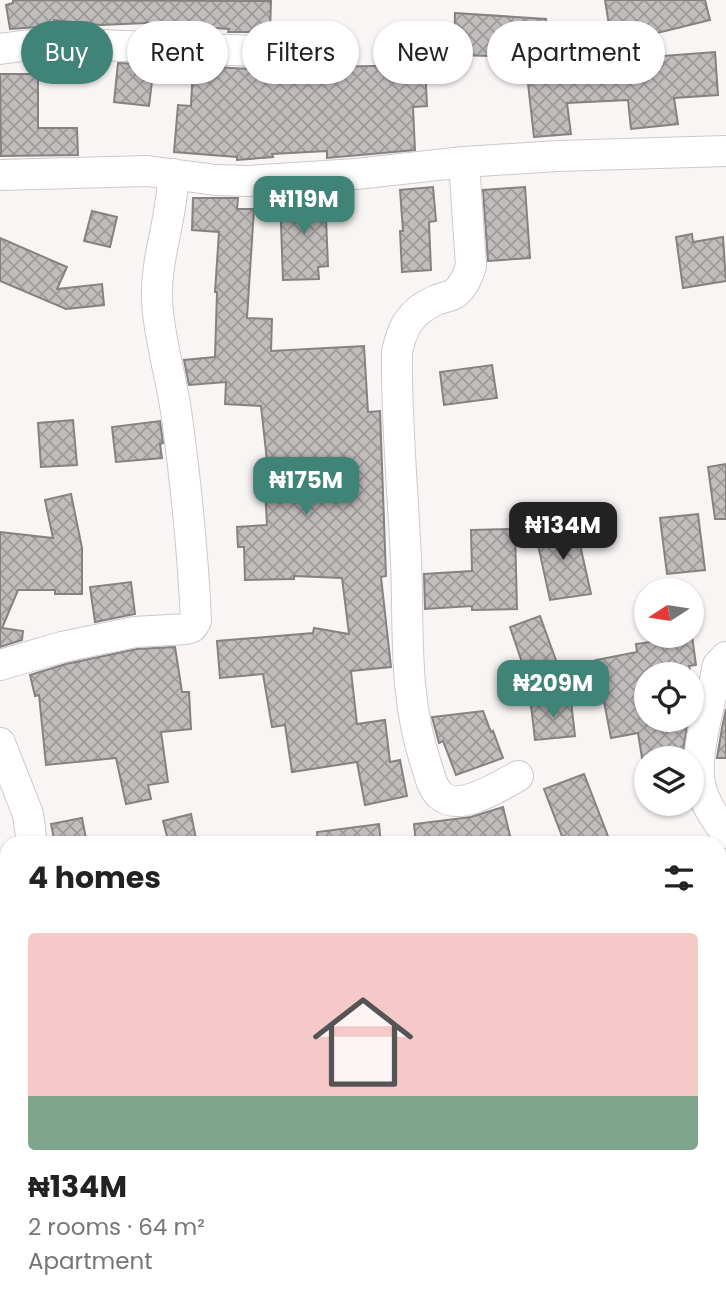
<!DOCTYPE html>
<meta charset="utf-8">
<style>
body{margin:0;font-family:Poppins,sans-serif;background:#f6f6f6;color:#222;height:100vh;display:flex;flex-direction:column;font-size:26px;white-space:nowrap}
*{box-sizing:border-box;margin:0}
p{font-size:23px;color:#767676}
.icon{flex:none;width:38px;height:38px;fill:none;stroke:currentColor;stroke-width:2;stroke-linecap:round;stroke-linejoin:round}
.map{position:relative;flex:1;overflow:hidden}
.drawer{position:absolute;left:0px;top:836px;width:726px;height:471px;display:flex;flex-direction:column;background:#fff;border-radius:21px 21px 0 0;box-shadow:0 2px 5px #0004}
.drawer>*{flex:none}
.guide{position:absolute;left:21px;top:21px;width:684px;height:63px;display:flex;gap:14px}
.needle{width:46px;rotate:258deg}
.buttons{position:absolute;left:634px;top:578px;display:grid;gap:14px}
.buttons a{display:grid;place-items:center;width:70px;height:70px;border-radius:50%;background:#fff;box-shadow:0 2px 5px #0004;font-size:35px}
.price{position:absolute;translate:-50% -60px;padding:0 16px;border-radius:14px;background:#408478;color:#fff;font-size:23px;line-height:46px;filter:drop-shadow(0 2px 4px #0008)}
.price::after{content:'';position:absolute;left:50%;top:42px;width:21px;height:16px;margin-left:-10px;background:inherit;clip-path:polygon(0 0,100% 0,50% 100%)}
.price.on{background:#222;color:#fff}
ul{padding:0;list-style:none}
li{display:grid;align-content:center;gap:14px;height:371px;padding:0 28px}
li+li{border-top:2px solid #e0e0e0}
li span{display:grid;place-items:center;height:217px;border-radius:7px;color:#555}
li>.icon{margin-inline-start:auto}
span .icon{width:126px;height:126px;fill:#fffc;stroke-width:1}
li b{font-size:30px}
h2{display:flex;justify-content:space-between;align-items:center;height:84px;padding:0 28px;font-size:30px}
.tag{padding:0 24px;border-radius:32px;background:#fff;box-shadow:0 2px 5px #0004;font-size:24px;line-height:63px}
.tag.on{background:#408478;color:#fff}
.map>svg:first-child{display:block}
.building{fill:url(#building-cross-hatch);stroke:#868282;stroke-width:2}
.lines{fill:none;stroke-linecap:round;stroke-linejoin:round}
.minor-casing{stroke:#cec9c8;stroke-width:32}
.minor{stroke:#fff;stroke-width:30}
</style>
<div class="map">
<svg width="726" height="1306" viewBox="0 0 726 1306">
<defs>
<pattern id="building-cross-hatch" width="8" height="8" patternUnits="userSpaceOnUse" patternTransform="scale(1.75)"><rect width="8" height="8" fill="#c2bdbd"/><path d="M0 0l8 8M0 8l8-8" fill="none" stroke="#9f9a9a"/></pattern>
</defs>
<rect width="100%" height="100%" fill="#faf5f5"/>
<g class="building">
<polygon points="13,0 271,1 270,32 228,32 229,29 172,25 172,22 100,25 54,20 53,26 10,29 6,5 13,3"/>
<polygon points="605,0 705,0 710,20 612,44"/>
<polygon points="455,13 546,19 543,65 715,52 718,95 674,98 678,124 631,129 628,100 567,103 571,134 534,137 525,57 454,55"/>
<polygon points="118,63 154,65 149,106 114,102"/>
<polygon points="425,65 427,106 413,107 415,150 327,158 327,151 272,154 273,157 237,160 237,157 174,152 178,105 191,106 193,66 307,72 320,67"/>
<polygon points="0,74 38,74 38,128 77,128 78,155 1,156"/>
<polygon points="433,187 436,221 429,222 431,270 402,272 400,231 403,231 400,190"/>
<polygon points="525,187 530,258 488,261 483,190"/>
<polygon points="325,194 328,266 318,267 319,279 283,280 280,196"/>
<polygon points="193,198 238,198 237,209 254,209 247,318 272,319 271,351 364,346 368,412 380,411 386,576 381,577 391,667 351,671 357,724 385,720 390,762 400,760 407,796 365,805 357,762 292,772 285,725 272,727 263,674 220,678 217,641 313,633 314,628 349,634 342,578 294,576 294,579 245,580 244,547 238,547 237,527 267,525 264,470 268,470 261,406 225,404 226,382 189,385 184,360 215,357 217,292 215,292 219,232 192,230"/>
<polygon points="92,211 117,217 110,247 84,241"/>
<polygon points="692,234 693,242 723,237 726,281 683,288 676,237"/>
<polygon points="0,238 67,267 57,289 102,284 104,305 66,309 0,281"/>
<polygon points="492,365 497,398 444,405 440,372"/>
<polygon points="73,420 77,465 41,467 38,423"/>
<polygon points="160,421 163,443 160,444 162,458 116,462 112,427"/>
<polygon points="726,464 726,519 715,519 708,467"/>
<polygon points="71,494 82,548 82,594 55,594 55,590 18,590 2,628 23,631 22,640 0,647 0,532 53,538 45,500"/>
<polygon points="698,514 705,570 667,574 660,518"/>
<polygon points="575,522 591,594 550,600 535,531"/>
<polygon points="515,529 517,609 472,610 472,606 425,609 424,574 472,571 471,530"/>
<polygon points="131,582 135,614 95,622 90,587"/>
<polygon points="540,616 558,666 527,677 510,627"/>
<polygon points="692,636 696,665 689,666 691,674 646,674 646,683 638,684 644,719 688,719 682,758 642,758 638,733 611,738 596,660 637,652 636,644"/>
<polygon points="175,647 182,692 189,692 191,729 161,732 168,782 148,785 151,799 126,804 116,758 46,765 39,695 35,696 30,675 66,664 137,649"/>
<polygon points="571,701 575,736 535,740 531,705"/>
<polygon points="726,709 726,758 717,758 722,728"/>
<polygon points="483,711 491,732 493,731 503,758 456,775 443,741 439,743 432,717"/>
<polygon points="584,774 611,844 565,844 544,789"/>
<polygon points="503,807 512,844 416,844 414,824 471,817"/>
<polygon points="191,814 197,844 169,844 163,821"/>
<polygon points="82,818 87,844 55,844 51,824"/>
<polygon points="379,824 381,844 318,844 317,832"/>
</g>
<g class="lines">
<defs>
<g id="minor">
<polyline points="0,49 46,43 282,52 308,55"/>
<path d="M464 162 471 266C468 275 464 287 454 294 449 297 440 298 434 301 410 312 402 328 397 352 396 422 403 491 406 560 409 633 403 696 427 767 430 776 432 788 440 795 459 813 500 786 518 776"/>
<polyline points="0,175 147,171 216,180 247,181 356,174 464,162 558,156 726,151"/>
<path d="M726 657 718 665C712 697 694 753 700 784 704 803 715 818 726 833"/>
<path d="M0 665 62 647 135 632 186 629 192 627 196 621C193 553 186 485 177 418 172 379 159 340 157 301 155 258 173 217 173 174"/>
<polyline points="0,743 28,814 32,844"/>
<polyline points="0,952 7,954"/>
<polyline points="719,967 726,977"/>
<polyline points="7,1183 7,1192"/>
<polyline points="719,1252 726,1239"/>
<polyline points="484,1300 534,1306"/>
<polyline points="18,1306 21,1300"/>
<polyline points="383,1306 388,1300"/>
<polyline points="561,1306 561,1300"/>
<polyline points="692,1306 695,1300"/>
</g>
</defs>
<use href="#minor" class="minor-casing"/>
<use href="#minor" class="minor"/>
</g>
</svg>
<div class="buttons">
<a><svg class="needle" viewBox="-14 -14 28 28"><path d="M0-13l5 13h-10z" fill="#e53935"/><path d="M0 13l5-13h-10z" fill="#767676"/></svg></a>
<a><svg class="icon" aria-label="locate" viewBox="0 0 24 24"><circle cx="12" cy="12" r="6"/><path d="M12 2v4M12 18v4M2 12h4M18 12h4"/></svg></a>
<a><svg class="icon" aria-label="layers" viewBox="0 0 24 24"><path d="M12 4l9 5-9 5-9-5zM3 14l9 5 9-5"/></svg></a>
</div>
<b class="price" style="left:304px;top:236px">₦119M</b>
<b class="price" style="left:306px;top:517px">₦175M</b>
<b class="price on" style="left:563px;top:562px">₦134M</b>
<b class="price" style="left:553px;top:720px">₦209M</b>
<div class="guide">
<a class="tag on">Buy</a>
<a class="tag">Rent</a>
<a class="tag">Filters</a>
<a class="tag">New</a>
<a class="tag">Apartment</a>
</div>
<section class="drawer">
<h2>4 homes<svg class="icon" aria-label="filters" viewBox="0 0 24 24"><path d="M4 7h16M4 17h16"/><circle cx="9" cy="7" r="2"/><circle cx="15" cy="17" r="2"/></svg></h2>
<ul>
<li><span style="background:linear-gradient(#f6c9c9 75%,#7fa58c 0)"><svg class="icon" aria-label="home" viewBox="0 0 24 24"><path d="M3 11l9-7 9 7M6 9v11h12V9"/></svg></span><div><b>₦134M</b><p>2 rooms · 64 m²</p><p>Apartment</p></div></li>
</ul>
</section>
</div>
